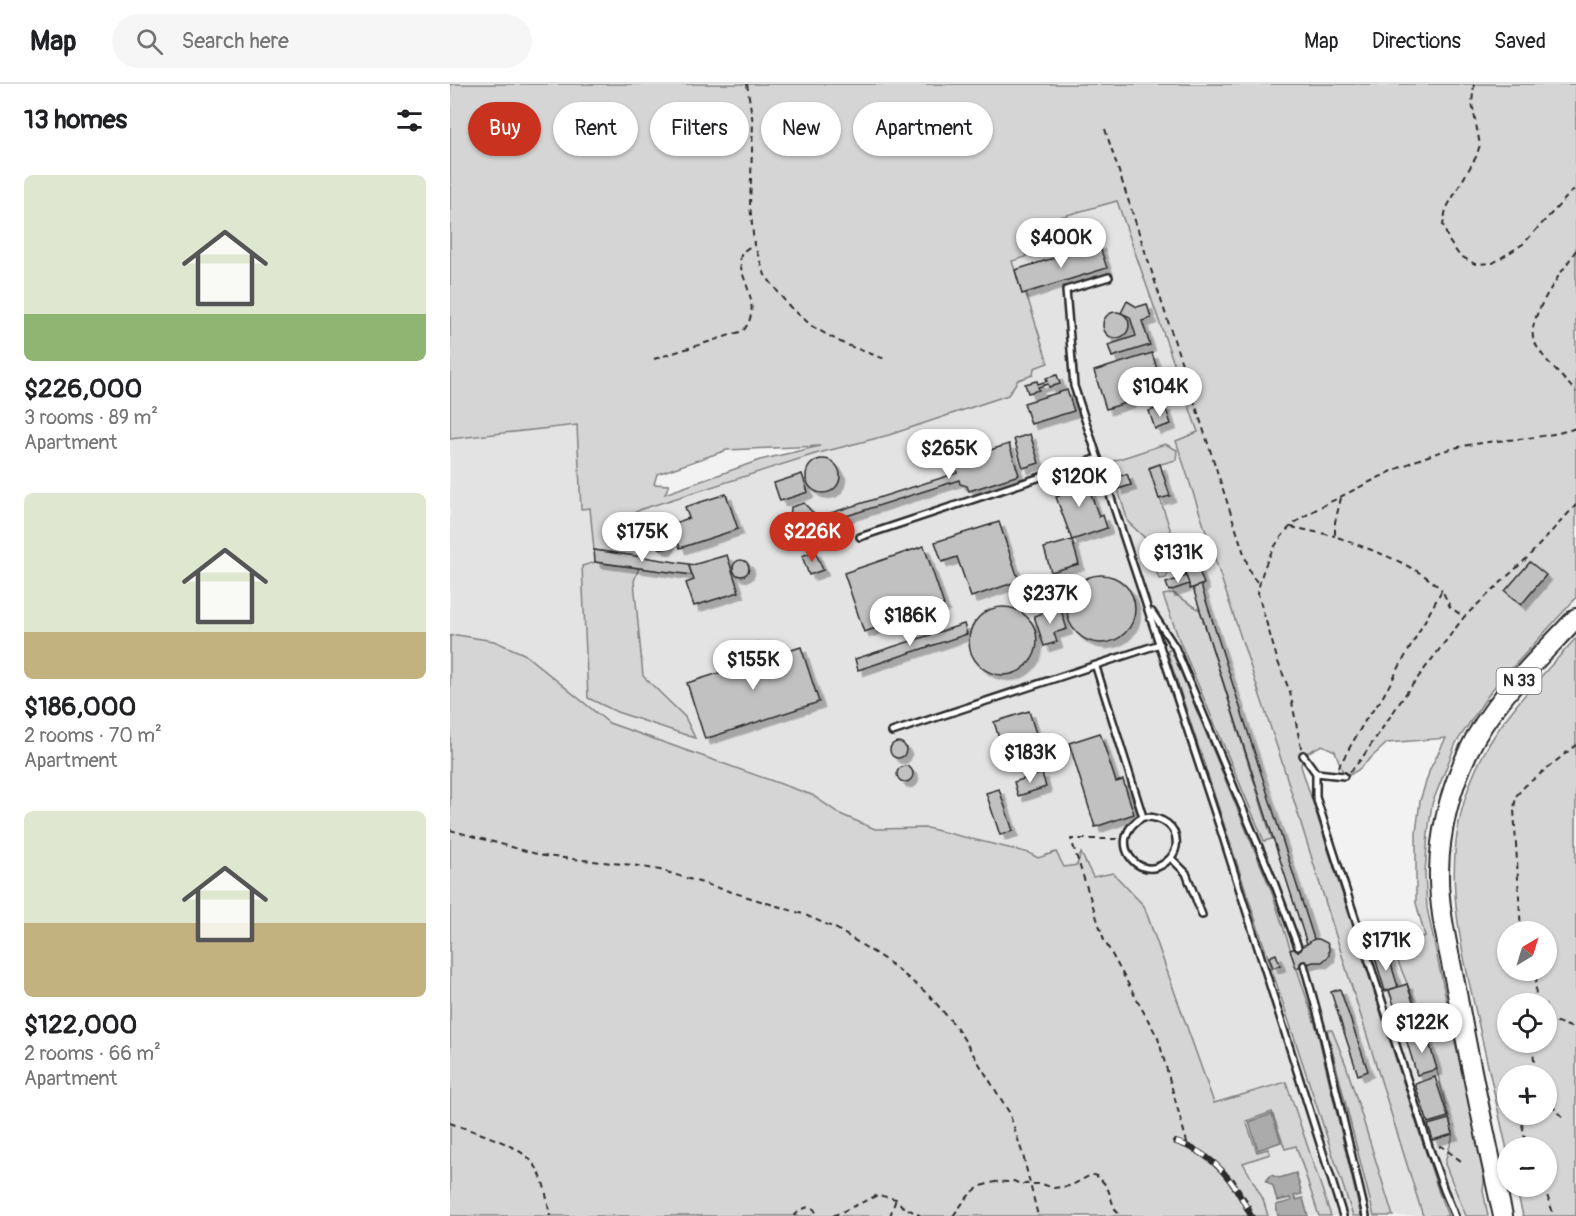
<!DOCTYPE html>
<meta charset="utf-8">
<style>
body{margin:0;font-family:Pangolin,sans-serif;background:#f6f6f6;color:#202124;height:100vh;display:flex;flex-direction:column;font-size:22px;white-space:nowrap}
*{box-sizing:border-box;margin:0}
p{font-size:20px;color:#757577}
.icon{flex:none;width:33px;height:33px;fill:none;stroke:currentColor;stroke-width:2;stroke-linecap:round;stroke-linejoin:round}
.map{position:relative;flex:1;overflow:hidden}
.side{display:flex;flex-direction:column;background:#fff;width:450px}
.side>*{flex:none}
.top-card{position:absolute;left:18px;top:18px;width:570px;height:54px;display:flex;gap:12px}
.needle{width:39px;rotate:38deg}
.tools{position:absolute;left:1047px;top:837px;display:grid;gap:12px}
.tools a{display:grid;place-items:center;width:60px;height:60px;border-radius:50%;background:#fff;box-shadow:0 2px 4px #0004;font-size:30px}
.price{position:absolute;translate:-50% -51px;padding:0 14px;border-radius:21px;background:#fff;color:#222;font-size:20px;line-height:39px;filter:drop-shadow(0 2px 3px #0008)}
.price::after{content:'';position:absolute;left:50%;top:36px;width:18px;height:14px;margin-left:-9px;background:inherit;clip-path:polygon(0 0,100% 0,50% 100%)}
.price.selected{background:#c8321e;color:#fff}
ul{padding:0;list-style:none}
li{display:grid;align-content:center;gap:12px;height:318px;padding:0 24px}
li span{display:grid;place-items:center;height:186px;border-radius:9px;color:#555}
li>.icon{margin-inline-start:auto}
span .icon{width:108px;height:108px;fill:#fffc;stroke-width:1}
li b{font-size:26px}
h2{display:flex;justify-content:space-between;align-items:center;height:72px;padding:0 24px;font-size:26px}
.chip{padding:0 21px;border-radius:27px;background:#fff;box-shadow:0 2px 4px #0004;font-size:21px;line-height:54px}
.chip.selected{background:#c8321e;color:#fff}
header{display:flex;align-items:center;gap:36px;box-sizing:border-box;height:84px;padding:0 30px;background:#fff;border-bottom:2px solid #e0e0e0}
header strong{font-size:28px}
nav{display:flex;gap:33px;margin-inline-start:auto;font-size:21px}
.search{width:420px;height:54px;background:#f6f6f6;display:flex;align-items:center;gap:15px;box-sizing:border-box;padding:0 21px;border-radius:33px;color:#757577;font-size:22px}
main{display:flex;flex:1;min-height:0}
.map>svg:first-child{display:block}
.built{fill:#e3e3e3}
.green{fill:#d5d5d5;stroke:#808080;stroke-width:1.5;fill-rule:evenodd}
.water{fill:#ababab;stroke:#787878;stroke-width:1.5}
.building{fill:#c1c1c1;stroke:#2b2b2b;stroke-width:1.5;filter:url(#shadow)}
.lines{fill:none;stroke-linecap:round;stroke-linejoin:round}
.service-casing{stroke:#2b2b2b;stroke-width:10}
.primary-casing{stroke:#2b2b2b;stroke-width:22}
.path{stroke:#2b2b2b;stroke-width:2;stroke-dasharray:6 4.5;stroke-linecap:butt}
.service{stroke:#fff;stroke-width:5}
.primary{stroke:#fff;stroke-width:18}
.rail-casing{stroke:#2b2b2b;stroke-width:6}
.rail{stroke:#fff;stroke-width:4;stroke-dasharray:11;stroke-linecap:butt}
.labels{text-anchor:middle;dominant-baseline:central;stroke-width:6;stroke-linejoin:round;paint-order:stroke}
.shield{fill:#fff;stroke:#6b6b6b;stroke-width:1.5}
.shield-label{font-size:16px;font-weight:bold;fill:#2b2b2b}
</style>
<header>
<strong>Map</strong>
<div class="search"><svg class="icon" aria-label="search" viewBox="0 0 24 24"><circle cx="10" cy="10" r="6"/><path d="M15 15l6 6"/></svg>Search here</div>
<nav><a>Map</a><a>Directions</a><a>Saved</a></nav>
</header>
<main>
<section class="side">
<h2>13 homes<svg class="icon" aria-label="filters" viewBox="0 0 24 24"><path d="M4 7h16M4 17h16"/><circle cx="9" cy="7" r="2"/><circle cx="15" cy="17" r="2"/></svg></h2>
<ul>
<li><span style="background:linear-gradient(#dfe7d0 75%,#8fb573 0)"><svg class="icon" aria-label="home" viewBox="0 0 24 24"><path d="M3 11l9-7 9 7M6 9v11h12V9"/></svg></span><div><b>$226,000</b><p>3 rooms · 89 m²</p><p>Apartment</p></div></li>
<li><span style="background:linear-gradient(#dfe7d0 75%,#c2b280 0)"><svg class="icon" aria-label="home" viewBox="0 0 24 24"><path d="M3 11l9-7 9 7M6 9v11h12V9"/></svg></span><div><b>$186,000</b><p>2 rooms · 70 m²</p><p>Apartment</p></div></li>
<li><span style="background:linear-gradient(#dfe7d0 60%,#c2b280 0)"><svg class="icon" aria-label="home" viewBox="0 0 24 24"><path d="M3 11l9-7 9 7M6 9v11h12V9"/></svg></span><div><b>$122,000</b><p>2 rooms · 66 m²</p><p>Apartment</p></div></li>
</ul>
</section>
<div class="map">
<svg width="1126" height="1132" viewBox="0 0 1126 1132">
<defs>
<filter id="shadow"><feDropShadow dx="5.5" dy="5.5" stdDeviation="0" flood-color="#0004"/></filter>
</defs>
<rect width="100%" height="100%" fill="#f2f2f2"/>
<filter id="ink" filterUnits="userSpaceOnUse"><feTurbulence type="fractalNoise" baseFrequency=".0167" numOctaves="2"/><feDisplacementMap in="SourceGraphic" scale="12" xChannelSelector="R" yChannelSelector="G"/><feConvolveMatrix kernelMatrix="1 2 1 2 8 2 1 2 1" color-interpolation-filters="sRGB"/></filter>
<g filter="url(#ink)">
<g class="built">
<polygon points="667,117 748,349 726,358 831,675 973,1132 818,1132 813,1115 778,1060 664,789 643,793 632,770 627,782 613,783 606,768 588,774 579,769 477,744 425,745 390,730 362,711 159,639 74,570 44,557 0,552 0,355 127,341 131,424 140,424 144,466 193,448 185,448 180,430 192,425 365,370 439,351 558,311 568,296 583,291 584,284 598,279 576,209 572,210 562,177 576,173 585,140"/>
<polygon points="870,712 922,871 942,863 976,945 1003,1050 1002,1062 996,1073 995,1080 1016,1132 998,1132 989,1109 862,715"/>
</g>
<g class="green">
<path d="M0 0H1126V514L1041 607 1006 659 982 720 978 749 975 789 977 824 1007 968 1036 1084 1033 1106 1038 1132H1016L995 1080C996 1069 1002 1060 1003 1049L976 945 942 863 975 852 966 819V749L970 717 980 685 996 654 937 659 908 686 895 694 885 667 872 661 853 671 851 682 989 1109 998 1132H973L831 675 726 357 748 348 667 117 585 140 576 173 562 177 572 209H576L598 279 584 284 583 291 568 296 558 311 439 351 365 370 192 425 180 431 185 448H193V473L144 466 140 424 131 425 127 341 0 355ZM370 362 310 376 215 410 219 401 204 400 207 390 277 366Z"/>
<polygon points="715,360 727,366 726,376 700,383 727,467 716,494 709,495 696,455 678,438 668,405 681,401 677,390 665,394 660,378"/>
<polygon points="145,478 189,484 184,497 193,592 235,633 245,654 167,628 138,614 132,482"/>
<polygon points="723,509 750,526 822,755 814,757 730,558 713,511"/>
<polygon points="7,551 44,557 74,570 159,639 362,711 390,730 425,745 477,744 579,769 588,774 606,768 614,783 627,781 631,769 643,793 663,789 694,822 764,1019 836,998 881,1132 869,1132 846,1062 835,1065 822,1028 796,1037 807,1068 818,1065 820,1070 793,1079 813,1115 818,1132 0,1132 0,552"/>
<path d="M1126 554V1132H1073L1066 1103 1096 1102V1064H1058L1057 1066C1047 1022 1037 977 1027 933 1006 841 986 760 1033 671 1056 627 1093 591 1126 554ZM1058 848H1096V886H1058ZM1058 920H1096V958H1058ZM1058 992H1096V1030H1058Z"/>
<polygon points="721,565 821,806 867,946 911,1132 903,1132 717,567"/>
<polygon points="877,946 882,946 896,981 943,1132 924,1132"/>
</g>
<g class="water">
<polygon points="822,1030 831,1058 808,1066 799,1038"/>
<polygon points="846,1089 852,1110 844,1112 846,1116 853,1114 858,1132 828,1132 826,1121 841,1117 840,1114 827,1117 823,1102 816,1097 821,1091 829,1094"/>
</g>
<g class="building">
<polygon points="649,160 657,184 572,210 565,186"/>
<polygon points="677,217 687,223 697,220 701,234 692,237 700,261 662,273 658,261 686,252 680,233 671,229"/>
<circle cx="666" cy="241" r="13"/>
<polygon points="702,269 714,307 656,325 644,287"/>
<polygon points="607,291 610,300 599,303 598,300 588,303 589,306 578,309 575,300 587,297 588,300 597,297 596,294"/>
<polygon points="617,306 624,327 581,340 574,319"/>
<polygon points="715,322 721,340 705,345 699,327"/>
<polygon points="580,350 589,379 573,384 564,355"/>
<polygon points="559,360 569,391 519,407 517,402 510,400 509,396 368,441 365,434 507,389 506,385 510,380 509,376"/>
<circle cx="373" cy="392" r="17"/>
<polygon points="710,380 720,412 709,415 699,384"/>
<polygon points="352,390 358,408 330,417 324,399"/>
<polygon points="634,390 649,433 653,431 657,444 622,456 606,413 611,411 607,399"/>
<polygon points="677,390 681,401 668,405 665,394"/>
<polygon points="276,410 288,445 230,464 222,440 239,434 235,423"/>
<polygon points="354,419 364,430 365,435 362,439 369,443 367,458 354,462 348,455 344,454 338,436 340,435 341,423"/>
<polygon points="549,438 569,497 521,513 507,473 492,478 485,458"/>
<circle cx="330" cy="449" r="10"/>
<circle cx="213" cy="458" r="7"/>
<polygon points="622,456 629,480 601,488 594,464"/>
<polygon points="474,462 494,521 414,548 394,489"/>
<polygon points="144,466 193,473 245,481 239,482 242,491 145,478"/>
<polygon points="365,467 373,486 359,491 352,472"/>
<polygon points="277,471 289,508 244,522 236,499 244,496 239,482"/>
<circle cx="291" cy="484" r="8"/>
<polygon points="1080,478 1096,491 1071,521 1055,507"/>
<polygon points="748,484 754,500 740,505 735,488"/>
<circle cx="651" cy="525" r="34"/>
<polygon points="736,492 739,500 719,507 716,499"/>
<polygon points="751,501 864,855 857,860 743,504"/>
<polygon points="610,523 617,545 604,549 607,558 594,562 584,532"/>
<circle cx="553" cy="557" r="34"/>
<polygon points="514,540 517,550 408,586 405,575"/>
<polygon points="308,558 314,575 351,563 369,618 255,655 237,599 298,580 292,563"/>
<polygon points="579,627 587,653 552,664 544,638"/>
<polygon points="650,649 666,698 673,696 684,730 645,743 619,659"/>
<circle cx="448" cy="666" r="8"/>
<circle cx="455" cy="690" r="8"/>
<polygon points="592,689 596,703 568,712 564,698"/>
<polygon points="549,705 563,747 550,751 536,709"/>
<polygon points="864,855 869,855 877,859 879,863 879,872 872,878 863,878 846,884 840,866 857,860"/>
<polygon points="826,870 830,881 823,884 819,873"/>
<polygon points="938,870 948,903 935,907 925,874"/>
<polygon points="957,900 968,933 950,939 939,906"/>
<polygon points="890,905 918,987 908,991 881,908"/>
<polygon points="968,933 972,948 962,951 958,937"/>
<polygon points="976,949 987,985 967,991 956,955"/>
<polygon points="985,993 998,1033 978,1039 965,1000"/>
<polygon points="999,1035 1003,1050 983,1056 978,1041"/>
</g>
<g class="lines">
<defs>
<g id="service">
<polyline points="659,193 616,206 624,302 773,753 893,1132"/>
<polyline points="410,453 648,374"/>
<polyline points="702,528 725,563 825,801 848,863"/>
<path d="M646 583 693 733C711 732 729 742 726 763 725 769 721 774 716 778 688 801 654 754 693 733"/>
<polyline points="442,648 710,560"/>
<polyline points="853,671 866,689"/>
<polyline points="894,692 866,689 866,713 980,1066 994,1106 1005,1132"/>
<polyline points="721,774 736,789 752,831"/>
<polyline points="854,881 872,946 916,1132"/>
</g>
<path id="primary" d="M1053 1132C1036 1056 1020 981 1006 904 999 866 988 826 989 787 990 745 1000 706 1018 668 1042 617 1088 575 1126 534"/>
</defs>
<use href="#service" class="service-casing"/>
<use href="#primary" class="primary-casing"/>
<g class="path">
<polyline points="297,0 303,39 300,121 304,160 315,191 338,221 363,243 394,260 435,275"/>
<polyline points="1024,0 1022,19 1030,61 1026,73 996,125 993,141 999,157 1009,171 1025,180 1043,179 1073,160 1126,103"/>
<polyline points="655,45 801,491 808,499"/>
<path d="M1126 166C1114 186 1079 229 1083 253 1086 269 1115 295 1126 308"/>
<path d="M204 275 293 247C317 219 282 187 292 169 294 166 300 163 304 160"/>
<path d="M891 414 885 438V452C922 467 963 478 992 506"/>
<polyline points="841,443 885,452"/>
<path d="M851 664 840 608 828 578 808 510C810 487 824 458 841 442 858 428 877 420 896 410 934 391 968 372 1009 363 1048 354 1088 357 1126 344"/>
<polyline points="888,684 916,635 931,616 992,506 1000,523 1014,533"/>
<polyline points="900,688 912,674 957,608 1014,533 1077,474 1126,421"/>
<polyline points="0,746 94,772 182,781 210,786 353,830 387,845 437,877 479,911 507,944 559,1028 573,1071 588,1132"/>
<polyline points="667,755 621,755 654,856 708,954 738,1062"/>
<polyline points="1071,848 1064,725 1066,712 1075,702 1126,661"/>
<polyline points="1085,920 1087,886"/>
<polyline points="1096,934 1126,945"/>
<polyline points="1074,992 1085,986 1082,958"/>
<polyline points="1096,1012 1100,1020 1115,1035"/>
<polyline points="1070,1030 1076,1060 1079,1064"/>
<path d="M0 1039C24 1048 72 1060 86 1083 95 1096 97 1117 100 1132"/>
<polyline points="989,1063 991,1062 1011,1077"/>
<polyline points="783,1094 799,1120 804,1132"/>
<polyline points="1094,1102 1104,1132"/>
<path d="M344 1132C352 1124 364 1117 367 1132"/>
<polyline points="383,1132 428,1111 446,1115 452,1122 471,1132"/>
<polyline points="440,1132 446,1115"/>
<path d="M503 1132C517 1114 521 1103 545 1098 552 1097 557 1099 564 1097L570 1100H592L604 1104 620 1102 641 1091H645C665 1105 657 1117 670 1132"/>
</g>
<use href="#service" class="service"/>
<use href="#primary" class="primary"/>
<defs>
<path id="rail" d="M726 1058C765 1070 784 1097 801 1132"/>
</defs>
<use href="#rail" class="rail-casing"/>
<use href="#rail" class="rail"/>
</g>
</g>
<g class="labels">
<rect class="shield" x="1046.5" y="584" width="45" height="26" rx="4.5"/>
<g class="shield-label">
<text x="1069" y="597">N 33</text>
</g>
</g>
</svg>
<div class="tools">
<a><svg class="needle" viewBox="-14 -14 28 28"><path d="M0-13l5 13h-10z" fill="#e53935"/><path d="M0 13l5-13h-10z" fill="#757577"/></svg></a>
<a><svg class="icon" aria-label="locate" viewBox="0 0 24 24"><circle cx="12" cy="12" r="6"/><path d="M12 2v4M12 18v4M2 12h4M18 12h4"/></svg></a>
<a>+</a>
<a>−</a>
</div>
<b class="price" style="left:611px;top:185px">$400K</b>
<b class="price" style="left:710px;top:334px">$104K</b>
<b class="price" style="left:499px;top:396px">$265K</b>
<b class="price" style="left:629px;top:424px">$120K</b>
<b class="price" style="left:192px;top:479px">$175K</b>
<b class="price selected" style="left:362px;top:479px">$226K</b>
<b class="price" style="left:728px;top:500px">$131K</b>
<b class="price" style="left:600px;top:541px">$237K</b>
<b class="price" style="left:460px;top:563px">$186K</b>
<b class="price" style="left:303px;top:607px">$155K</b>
<b class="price" style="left:580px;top:700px">$183K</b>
<b class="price" style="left:936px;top:888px">$171K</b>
<b class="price" style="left:972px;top:970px">$122K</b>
<div class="top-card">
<a class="chip selected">Buy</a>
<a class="chip">Rent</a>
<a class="chip">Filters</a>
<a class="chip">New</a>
<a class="chip">Apartment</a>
</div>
</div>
</main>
